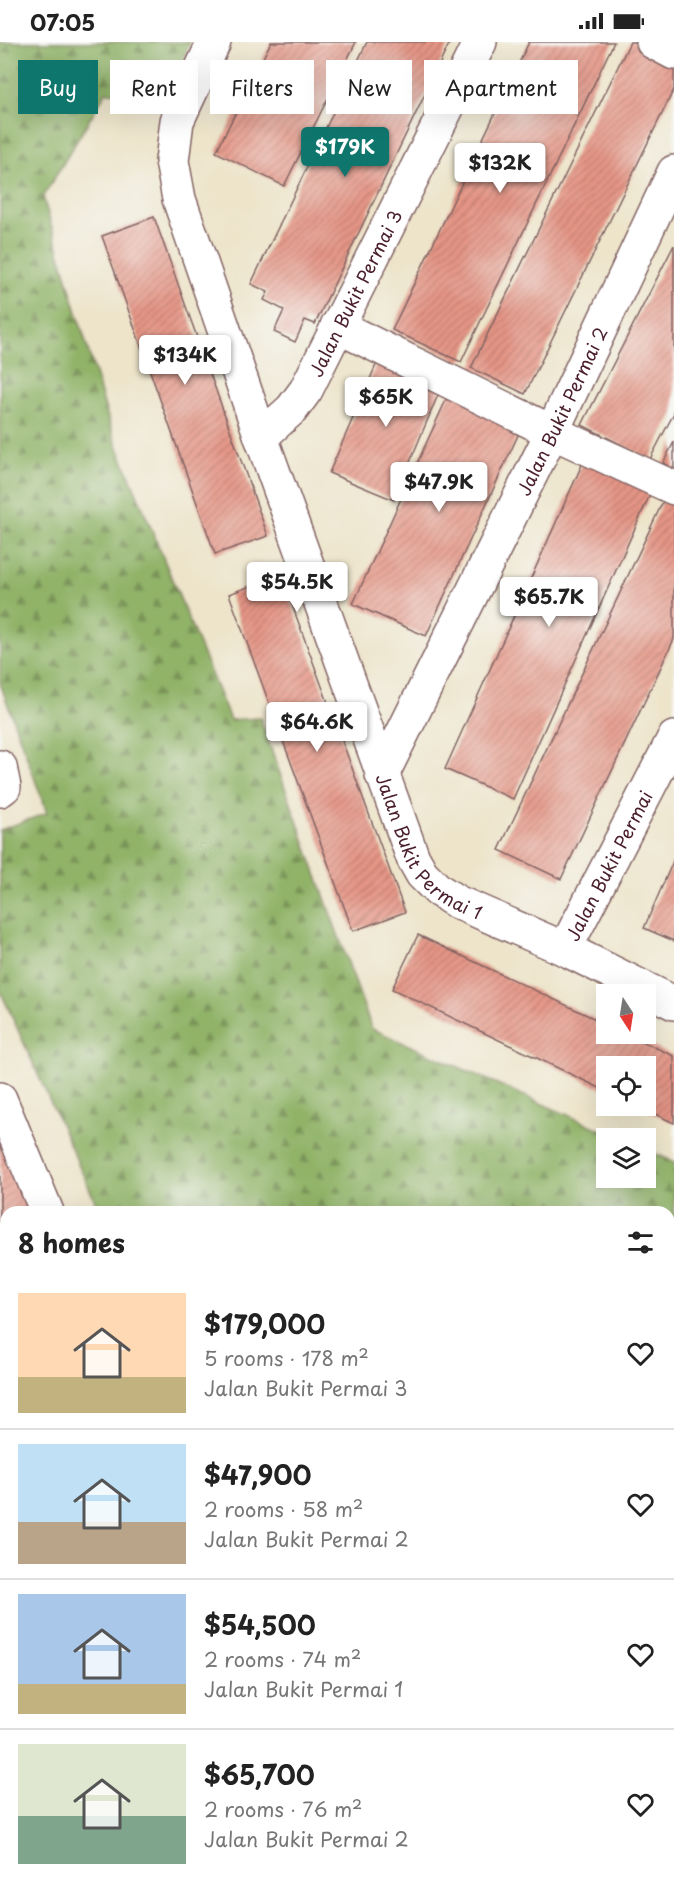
<!DOCTYPE html>
<meta charset="utf-8">
<style>
body{margin:0;font-family:"Playpen Sans",sans-serif;background:#f6f6f6;color:#222;height:100vh;display:flex;flex-direction:column;font-size:22px;white-space:nowrap}
*{box-sizing:border-box;margin:0}
p{font-size:20px;color:#767676}
.icon{flex:none;width:33px;height:33px;fill:none;stroke:currentColor;stroke-width:2;stroke-linecap:round;stroke-linejoin:round}
.map{position:relative;flex:1;overflow:hidden}
.panel{position:absolute;left:0px;top:1164px;width:675px;height:684px;display:flex;flex-direction:column;background:#fff;border-radius:18px 18px 0 0;box-shadow:0 6px 24px #0002}
.panel>*{flex:none}
.top-card{position:absolute;left:18px;top:18px;width:639px;height:54px;display:flex;gap:12px}
.needle{width:39px;rotate:168deg}
.fabs{position:absolute;left:596px;top:942px;display:grid;gap:12px}
.fabs a{display:grid;place-items:center;width:60px;height:60px;border-radius:0px;background:#fff;box-shadow:0 6px 24px #0002;font-size:30px}
.price{position:absolute;translate:-50% -51px;padding:0 14px;border-radius:6px;background:#fff;color:#222;font-size:20px;line-height:39px;filter:drop-shadow(0 2px 3px #0008)}
.price::after{content:'';position:absolute;left:50%;top:36px;width:18px;height:14px;margin-left:-9px;background:inherit;clip-path:polygon(0 0,100% 0,50% 100%)}
.price.current{background:#0f766e;color:#fff}
ul{padding:0;list-style:none}
li{display:flex;align-items:center;gap:18px;height:150px;padding:0 18px}
li+li{border-top:2px solid #e0e0e0}
li span{display:grid;place-items:center;flex:none;width:168px;height:120px;border-radius:0px;color:#555}
li>.icon{margin-inline-start:auto}
span .icon{width:72px;height:72px;fill:#fffc;stroke-width:1}
li b{font-size:26px}
h2{display:flex;justify-content:space-between;align-items:center;height:72px;padding:0 18px;font-size:26px}
.chip{padding:0 21px;border-radius:0px;background:#fff;box-shadow:0 6px 24px #0002;font-size:21px;line-height:54px}
.chip.current{background:#0f766e;color:#fff}
.status{display:flex;justify-content:space-between;align-items:center;height:42px;padding:0 30px;background:#fff;direction:ltr}
.status svg{height:16px;fill:currentColor}
.map>svg:first-child{display:block}
.forest{fill:url(#forest-firs);stroke:#6d694a;stroke-width:1.5}
.building{fill:url(#building-hatch)}
.lines{fill:none;stroke-linecap:round;stroke-linejoin:round}
.minor-casing{stroke:#836463;stroke-width:36}
.minor{stroke:#fff;stroke-width:33}
.labels{text-anchor:middle;dominant-baseline:central;stroke-width:6;stroke-linejoin:round;paint-order:stroke}
.street-label{font-size:18px;fill:#4a1f2b;stroke:#f6f6f2}
</style>
<div class="status"><b>07:05</b><svg viewBox="0 0 49 12"><path d="M0 12V9h3v3zM5 12V6h3v6zM10 12V3h3v9zM15 12V0h3v12zM26 1h20v11H26zM47 4h2v5h-2z"/></svg></div>
<div class="map">
<svg width="674" height="1848" viewBox="0 0 674 1848">
<defs>
<pattern id="forest-firs" width="22" height="20" patternUnits="userSpaceOnUse" patternTransform="scale(1.5)"><rect width="22" height="20" fill="#90b368"/><path d="M5 1l3.5 6h-7zM16 11l3.5 6h-7z" fill="#789156"/></pattern>
<pattern id="building-hatch" width="6" height="6" patternUnits="userSpaceOnUse" patternTransform="scale(1.5)"><rect width="6" height="6" fill="#e59585"/><path d="M-1 1l2-2M0 6l6-6M5 7l2-2" fill="none" stroke="#bc796d"/></pattern>
</defs>
<rect width="100%" height="100%" fill="#f6f6f2"/>
<filter id="ink" filterUnits="userSpaceOnUse"><feTurbulence type="fractalNoise" baseFrequency=".0167" numOctaves="2"/><feDisplacementMap in="SourceGraphic" scale="12" xChannelSelector="R" yChannelSelector="G"/><feConvolveMatrix kernelMatrix="1 2 1 2 8 2 1 2 1" color-interpolation-filters="sRGB"/></filter>
<filter id="wash" filterUnits="userSpaceOnUse"><feTurbulence type="fractalNoise" baseFrequency=".008" numOctaves="4" result="noise"/><feDisplacementMap in="SourceGraphic" scale="24" xChannelSelector="R" yChannelSelector="G"/><feGaussianBlur stdDeviation="1.35" result="paint"/><feColorMatrix in="noise" values="0 0 0 0 0 0 0 0 0 0 0 0 0 0 0 0 0 1.4 0 .05"/><feComposite in="paint" operator="in"/></filter>
<g filter="url(#wash)">
<rect width="100%" height="100%" fill="#ede4ca"/>
<g class="forest">
<polygon points="0,0 190,0 168,53 106,50 43,155 114,396 230,678 260,676 372,987 620,1096 606,1096 606,1136 645,1136 645,1107 674,1120 674,1848 542,1848 557,1842 669,1842 669,1170 100,1170 0,948 0,788 47,771 0,641"/>
<polygon points="80,1842 333,1842 337,1848 70,1848"/>
</g>
<g id="blocks">
<g class="building">
<polygon points="271,0 356,0 284,144 216,110"/>
<polygon points="367,0 450,0 315,282 305,278 295,300 274,290 284,268 264,258 268,250 251,242"/>
<polygon points="529,0 614,0 461,320 392,288"/>
<polygon points="630,0 647,0 674,13 674,47 525,352 471,326"/>
<polygon points="154,175 268,494 215,512 102,194"/>
<polygon points="674,203 674,371 650,417 582,383"/>
<polygon points="380,314 443,341 394,458 329,431"/>
<polygon points="451,347 524,380 426,594 353,562"/>
<polygon points="674,400 674,427 663,421"/>
<polygon points="585,416 653,446 513,757 445,727"/>
<polygon points="665,455 674,459 674,597 561,837 499,808"/>
<polygon points="281,533 405,870 353,889 229,552"/>
<polygon points="674,817 674,899 644,886"/>
<polygon points="418,893 606,982 606,992 626,992 674,1014 674,1081 638,1064 645,1064 645,1024 606,1024 606,1049 392,947"/>
<polygon points="0,1093 33,1170 6,1170 6,1276 0,1279"/>
<polygon points="0,1490 6,1504 6,1713 0,1699"/>
<polygon points="387,1842 411,1842 396,1848 389,1848"/>
</g>
</g>
</g>
<g filter="url(#ink)">
<use href="#blocks" fill-opacity="0" stroke="#836463" stroke-width="1.5"/>
<g class="lines">
<defs>
<g id="minor">
<path id="s1" d="M214 0 177 79 172 119 179 157 261 395 413 816 422 832 438 848 457 860 565 907 674 961"/>
<polyline points="653,0 674,11"/>
<polyline points="337,284 552,390 674,446"/>
<path id="s2" d="M261 395 292 367 306 348 480 0"/>
<polyline points="0,725 4,745 0,748"/>
<path id="s3" d="M382 733 552 390 674 130"/>
<path id="s4" d="M565 907 674 696"/>
<polyline points="0,1057 47,1170"/>
<polyline points="0,1285 6,1282"/>
<polyline points="0,1411 6,1425"/>
<polyline points="352,1842 356,1848"/>
<polyline points="3,1848 13,1842"/>
<polyline points="480,1848 495,1842"/>
</g>
</defs>
<use href="#minor" class="minor-casing"/>
<use href="#minor" class="minor"/>
</g>
</g>
<g class="labels">
<g class="street-label">
<text stroke="none"><textPath href="#s2" startOffset="174">Jalan Bukit Permai 3</textPath></text>
<text stroke="none"><textPath href="#s3" startOffset="406">Jalan Bukit Permai 2</textPath></text>
<text stroke="none"><textPath href="#s1" startOffset="866">Jalan Bukit Permai 1</textPath></text>
<text stroke="none"><textPath href="#s4" startOffset="94">Jalan Bukit Permai</textPath></text>
</g>
</g>
</svg>
<div class="fabs">
<a><svg class="needle" viewBox="-14 -14 28 28"><path d="M0-13l5 13h-10z" fill="#e53935"/><path d="M0 13l5-13h-10z" fill="#767676"/></svg></a>
<a><svg class="icon" aria-label="locate" viewBox="0 0 24 24"><circle cx="12" cy="12" r="6"/><path d="M12 2v4M12 18v4M2 12h4M18 12h4"/></svg></a>
<a><svg class="icon" aria-label="layers" viewBox="0 0 24 24"><path d="M12 4l9 5-9 5-9-5zM3 14l9 5 9-5"/></svg></a>
</div>
<b class="price current" style="left:345px;top:136px">$179K</b>
<b class="price" style="left:500px;top:152px">$132K</b>
<b class="price" style="left:185px;top:344px">$134K</b>
<b class="price" style="left:386px;top:386px">$65K</b>
<b class="price" style="left:439px;top:471px">$47.9K</b>
<b class="price" style="left:297px;top:571px">$54.5K</b>
<b class="price" style="left:549px;top:586px">$65.7K</b>
<b class="price" style="left:317px;top:711px">$64.6K</b>
<div class="top-card">
<a class="chip current">Buy</a>
<a class="chip">Rent</a>
<a class="chip">Filters</a>
<a class="chip">New</a>
<a class="chip">Apartment</a>
</div>
<section class="panel">
<h2>8 homes<svg class="icon" aria-label="filters" viewBox="0 0 24 24"><path d="M4 7h16M4 17h16"/><circle cx="9" cy="7" r="2"/><circle cx="15" cy="17" r="2"/></svg></h2>
<ul>
<li><span style="background:linear-gradient(#ffd9b3 70%,#c2b280 0)"><svg class="icon" aria-label="home" viewBox="0 0 24 24"><path d="M3 11l9-7 9 7M6 9v11h12V9"/></svg></span><div><b>$179,000</b><p>5 rooms · 178 m²</p><p>Jalan Bukit Permai 3</p></div><svg class="icon" aria-label="heart" viewBox="0 0 24 24"><path d="M12 20l-8-8c-3-5 5-10 8-4 3-6 11-1 8 4z"/></svg></li>
<li><span style="background:linear-gradient(#bfe0f5 65%,#b9a48a 0)"><svg class="icon" aria-label="home" viewBox="0 0 24 24"><path d="M3 11l9-7 9 7M6 9v11h12V9"/></svg></span><div><b>$47,900</b><p>2 rooms · 58 m²</p><p>Jalan Bukit Permai 2</p></div><svg class="icon" aria-label="heart" viewBox="0 0 24 24"><path d="M12 20l-8-8c-3-5 5-10 8-4 3-6 11-1 8 4z"/></svg></li>
<li><span style="background:linear-gradient(#a9c7e8 75%,#c2b280 0)"><svg class="icon" aria-label="home" viewBox="0 0 24 24"><path d="M3 11l9-7 9 7M6 9v11h12V9"/></svg></span><div><b>$54,500</b><p>2 rooms · 74 m²</p><p>Jalan Bukit Permai 1</p></div><svg class="icon" aria-label="heart" viewBox="0 0 24 24"><path d="M12 20l-8-8c-3-5 5-10 8-4 3-6 11-1 8 4z"/></svg></li>
<li><span style="background:linear-gradient(#dfe7d0 60%,#7fa58c 0)"><svg class="icon" aria-label="home" viewBox="0 0 24 24"><path d="M3 11l9-7 9 7M6 9v11h12V9"/></svg></span><div><b>$65,700</b><p>2 rooms · 76 m²</p><p>Jalan Bukit Permai 2</p></div><svg class="icon" aria-label="heart" viewBox="0 0 24 24"><path d="M12 20l-8-8c-3-5 5-10 8-4 3-6 11-1 8 4z"/></svg></li>
</ul>
</section>
</div>
